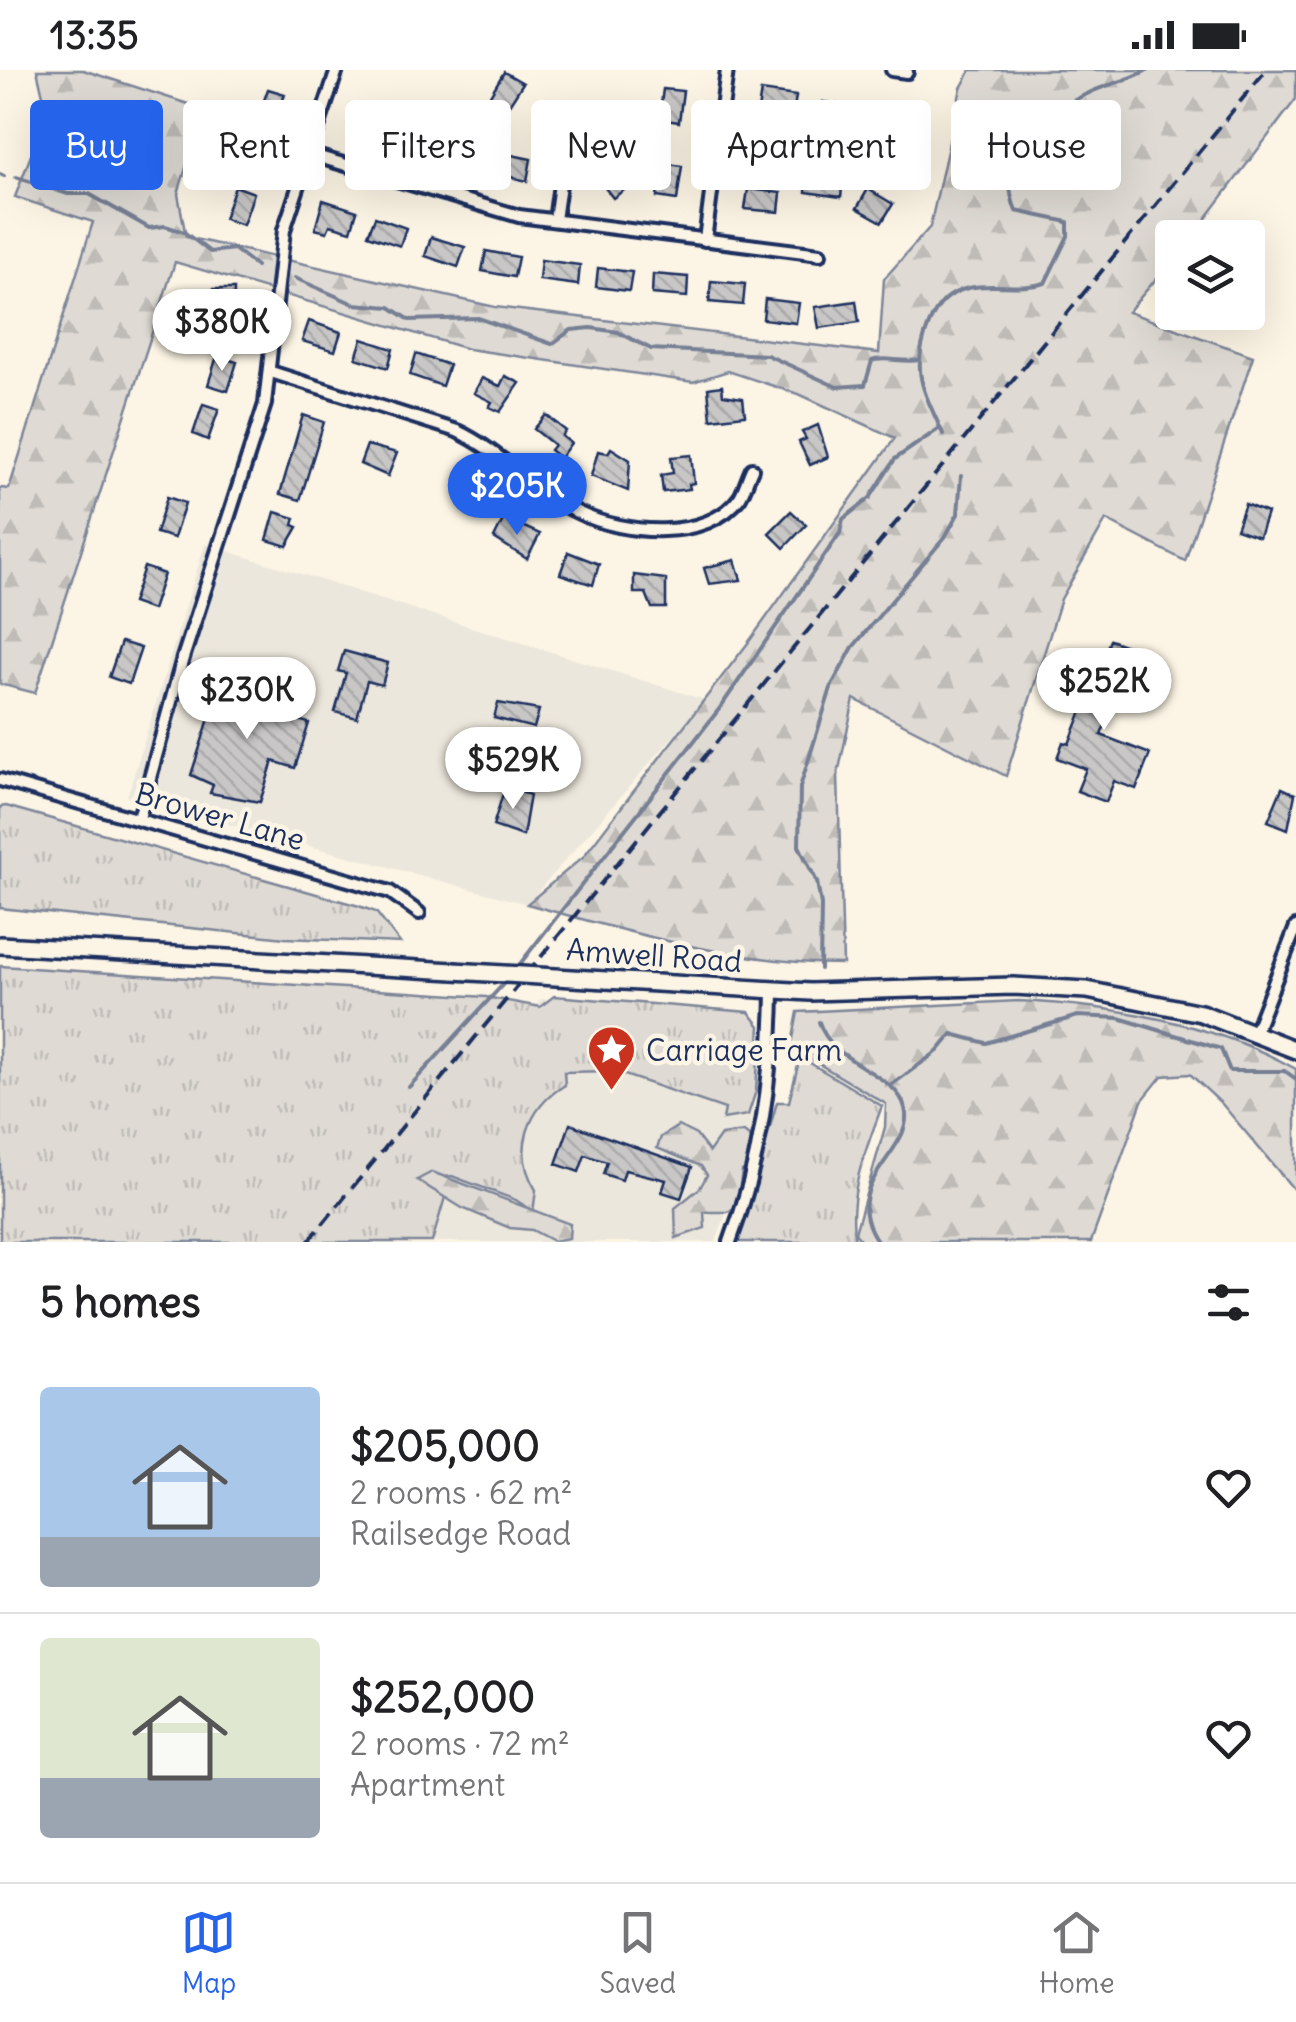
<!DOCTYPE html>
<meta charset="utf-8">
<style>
body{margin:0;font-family:Delius,sans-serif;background:#f6f6f6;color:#202124;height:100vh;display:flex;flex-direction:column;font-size:38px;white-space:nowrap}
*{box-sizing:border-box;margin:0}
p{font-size:32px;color:#757577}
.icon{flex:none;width:55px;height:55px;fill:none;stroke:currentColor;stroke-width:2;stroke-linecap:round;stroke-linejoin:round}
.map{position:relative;height:1172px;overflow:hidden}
.panel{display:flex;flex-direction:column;background:#fff;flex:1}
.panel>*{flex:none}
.hud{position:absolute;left:30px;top:30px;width:1238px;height:90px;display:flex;gap:20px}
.buttons{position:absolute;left:1155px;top:150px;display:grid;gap:20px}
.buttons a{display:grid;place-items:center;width:110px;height:110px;border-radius:10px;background:#fff;box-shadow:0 10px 40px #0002;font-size:50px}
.price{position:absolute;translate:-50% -85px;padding:0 22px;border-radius:35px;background:#fff;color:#222;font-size:32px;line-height:65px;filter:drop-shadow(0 2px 5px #0008)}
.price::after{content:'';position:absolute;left:50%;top:60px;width:30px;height:22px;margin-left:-15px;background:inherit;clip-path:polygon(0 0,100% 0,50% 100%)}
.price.active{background:#2563eb;color:#fff}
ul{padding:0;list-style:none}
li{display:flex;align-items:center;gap:30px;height:250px;padding:0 40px}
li+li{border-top:2px solid #e0e0e0}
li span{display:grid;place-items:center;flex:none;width:280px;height:200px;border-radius:10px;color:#555}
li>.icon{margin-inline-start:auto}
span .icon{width:120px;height:120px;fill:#fffc;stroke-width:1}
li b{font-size:42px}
h2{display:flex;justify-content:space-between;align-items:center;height:120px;padding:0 40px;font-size:42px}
.pill{padding:0 35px;border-radius:10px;background:#fff;box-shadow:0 10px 40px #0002;font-size:35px;line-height:90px}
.pill.active{background:#2563eb;color:#fff}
.status{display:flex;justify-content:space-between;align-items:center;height:70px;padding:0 50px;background:#fff;direction:ltr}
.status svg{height:28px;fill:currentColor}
.menu{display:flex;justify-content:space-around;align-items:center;height:140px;border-top:2px solid #e0e0e0;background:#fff;font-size:28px;color:#757577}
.menu a{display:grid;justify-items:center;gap:5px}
.menu .active{color:#2563eb}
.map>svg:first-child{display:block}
.built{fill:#ece7dc}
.grass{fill:url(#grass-tufts);stroke:#7d8599;stroke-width:2.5}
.forest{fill:url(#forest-firs);stroke:#7d8599;stroke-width:2.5}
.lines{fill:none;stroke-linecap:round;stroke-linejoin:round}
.stream{stroke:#767f94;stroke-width:4}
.building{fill:url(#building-back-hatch);stroke:#1b2f5e;stroke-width:2.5}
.minor-casing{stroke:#1b2f5e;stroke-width:18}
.secondary-casing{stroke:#1b2f5e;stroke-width:22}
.minor{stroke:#fcf5e5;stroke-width:10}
.secondary{stroke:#fcf5e5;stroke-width:15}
.rail{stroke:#1b2f5e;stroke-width:4;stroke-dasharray:15 8;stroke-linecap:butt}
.secondary-bridge-casing{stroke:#1b2f5e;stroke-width:22;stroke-linecap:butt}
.secondary-bridge{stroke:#fcf5e5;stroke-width:15}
.labels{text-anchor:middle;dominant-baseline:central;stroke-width:9;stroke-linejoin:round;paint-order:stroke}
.street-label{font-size:30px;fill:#1b2f5e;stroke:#fcf5e5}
.poi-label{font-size:30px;fill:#1b2f5e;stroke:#fcf5e5;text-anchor:start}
</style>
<div class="status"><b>13:35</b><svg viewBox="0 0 49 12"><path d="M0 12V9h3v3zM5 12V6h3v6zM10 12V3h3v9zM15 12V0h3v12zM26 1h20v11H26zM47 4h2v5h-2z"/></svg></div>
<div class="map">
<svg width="1296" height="1172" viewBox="0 0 1296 1172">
<defs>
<pattern id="grass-tufts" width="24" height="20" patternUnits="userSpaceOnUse" patternTransform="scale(2.5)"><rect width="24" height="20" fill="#dfdbd4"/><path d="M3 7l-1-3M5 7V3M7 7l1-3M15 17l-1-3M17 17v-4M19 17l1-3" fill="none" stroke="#bfbcb8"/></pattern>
<pattern id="forest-firs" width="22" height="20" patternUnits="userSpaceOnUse" patternTransform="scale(2.5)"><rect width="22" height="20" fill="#dfdbd4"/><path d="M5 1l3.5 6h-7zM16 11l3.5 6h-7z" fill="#bfbcb8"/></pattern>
<pattern id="building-back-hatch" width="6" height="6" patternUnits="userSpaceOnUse" patternTransform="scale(2.5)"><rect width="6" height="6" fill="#c8c7c6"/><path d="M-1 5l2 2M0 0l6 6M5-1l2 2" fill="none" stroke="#ababac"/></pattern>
</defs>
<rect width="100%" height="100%" fill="#fcf5e5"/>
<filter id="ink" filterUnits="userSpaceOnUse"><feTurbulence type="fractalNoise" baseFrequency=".01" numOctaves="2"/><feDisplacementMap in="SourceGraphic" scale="20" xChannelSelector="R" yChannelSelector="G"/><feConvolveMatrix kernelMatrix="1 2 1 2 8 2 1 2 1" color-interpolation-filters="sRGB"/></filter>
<g filter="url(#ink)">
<g class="built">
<polygon points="205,474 705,630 527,834 127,727"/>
<polygon points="541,929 747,946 761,961 748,1082 716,1172 348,1172"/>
</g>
<g class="grass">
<polygon points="6,736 359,836 376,842 400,873 285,868 0,838 0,737"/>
<path d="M0 896 486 927 540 937 554 926 749 942 760 956 756 1021 748 1045 723 1049 725 1039 613 1001 564 1002 565 1015C527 1038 512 1082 536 1120L533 1142 516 1130 452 1106 418 1110 445 1127 432 1172H0Z"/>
<path d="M800 987 882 1036C865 1082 847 1123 855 1172H738L777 1032H789Z"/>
</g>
<g class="forest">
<path d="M37 0H83L204 39 178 124 186 167 495 237 879 283 884 209 930 157 961 18 971 0H1296V29L1192 167 1172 168V190L1128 242 1253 286 1185 491 1106 450 1061 529 1006 706 854 629 838 704 843 894C733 893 632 863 527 834L583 787 748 573 895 368 801 325 728 301 693 312 468 279 175 192 35 623 0 614V418L9 419 93 152 15 127 47 43Z"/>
<path d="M1018 931C1110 935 1215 953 1296 999V1122L1222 1034 1190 1004 1162 1006 1142 1031 1091 1172H862L855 1163 885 1057 886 1034 812 990 790 984 798 942Z"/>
<polygon points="678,1056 696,1065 709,1082 721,1065 744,1062 755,1071 751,1095 742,1101 737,1136 728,1142 704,1142 705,1158 676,1168 675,1138 700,1118 707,1105 701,1096 657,1078 661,1067"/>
<polygon points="432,1102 570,1154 569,1168 553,1171 532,1160 510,1158 462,1138 417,1110"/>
</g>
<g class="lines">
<g class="stream">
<polyline points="0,104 4,106"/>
<polyline points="16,107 68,124 89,124 149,158 165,156 184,162 210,182 234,179 256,196"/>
<path d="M295 208 354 234 390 237 410 250 478 248 552 274 571 260 591 258 618 262 651 279 767 285 837 317 865 315 872 291C883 286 903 293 918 290"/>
<path d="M943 364C923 319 910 301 929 254 937 235 948 223 968 218 994 212 1020 221 1045 213L1068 166V152L1016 141C993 82 1037 47 1089 23 1107 14 1129 11 1147 0"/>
<polyline points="516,899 720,638 840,463 843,449 870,428 895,389 940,358"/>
<polyline points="820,899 821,835 817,812 799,776 800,717 832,615 853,577 945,467 958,444 961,406"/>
<path d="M819 952C832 995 896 1002 905 1038 917 1081 835 1112 878 1172"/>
<polyline points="890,1016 938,981 952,964 986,973 1078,946 1119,948 1221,979 1230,1001 1285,1001 1296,1009"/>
<polyline points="409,1017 507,910"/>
</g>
</g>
<g class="building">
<polygon points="504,2 523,13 507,38 489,27"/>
<polygon points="268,19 285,24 275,55 249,47 252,36 261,39"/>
<polygon points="663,19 683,21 679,52 659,49"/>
<polygon points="761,21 796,26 793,45 758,40"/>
<polygon points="823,32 853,36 851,56 820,52"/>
<polygon points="354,35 481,75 476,94 348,54"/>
<polygon points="879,56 920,63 917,81 875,74"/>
<polygon points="758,65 785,68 782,99 754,96"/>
<polygon points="251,67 271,75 260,104 229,89 236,69 249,73"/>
<polygon points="502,83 531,89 527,111 497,104"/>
<polygon points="607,91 627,118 613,128 592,101"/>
<polygon points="662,93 682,96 677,130 657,127"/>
<polygon points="808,104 843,108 841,127 806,122"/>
<polygon points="235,116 254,123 243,155 224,149"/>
<polygon points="748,119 781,123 779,142 745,139"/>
<polygon points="868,119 893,134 882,152 857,138"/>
<polygon points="323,130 357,141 351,161 330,155 327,162 315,159"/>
<polygon points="375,147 406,158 400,176 368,165"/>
<polygon points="431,167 465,177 458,197 425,186"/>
<polygon points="486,181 518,187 514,207 482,201"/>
<polygon points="541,190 580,195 578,215 539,210"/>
<polygon points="598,198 632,202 629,221 596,217"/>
<polygon points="653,204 688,207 687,227 652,224"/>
<polygon points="711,211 745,214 743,235 709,232"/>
<polygon points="213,219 234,219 233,257 206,256"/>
<polygon points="765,229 799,233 796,253 763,249"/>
<polygon points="856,231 859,252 819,258 815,237"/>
<polygon points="309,251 341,262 335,281 302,271"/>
<polygon points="362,269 393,279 388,298 356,288"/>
<polygon points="416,284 449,295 442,316 410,305"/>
<polygon points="217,286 237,292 228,321 208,315"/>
<polygon points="505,306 520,313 500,342 489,337 492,332 474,323 482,308 500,316"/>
<polygon points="722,316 723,325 743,328 745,345 711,349 708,318"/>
<polygon points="203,334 219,339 208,370 193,364"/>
<polygon points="303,345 324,352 300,430 280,424"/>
<polygon points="546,345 566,361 562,366 571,373 560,388 550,380 554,375 534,359"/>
<polygon points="818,355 828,387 810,395 799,372 806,369 802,362"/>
<polygon points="367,375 397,383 388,406 360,394"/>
<polygon points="611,378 630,390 628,421 591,406 598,381 608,383"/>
<polygon points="691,385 694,413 689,414 690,419 663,422 661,405 673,403 671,387"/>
<polygon points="167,427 185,433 174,468 156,463"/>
<polygon points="1245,434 1267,443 1259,467 1236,459"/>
<polygon points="791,441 806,455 784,478 769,463"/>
<polygon points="275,442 295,448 293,455 298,457 287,476 267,470"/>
<polygon points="504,448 540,464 527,489 494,468"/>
<polygon points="568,482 599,494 593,515 560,504"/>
<polygon points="735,490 741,510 709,514 704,498"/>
<polygon points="144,497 164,504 152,540 132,533"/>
<polygon points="634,505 666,509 666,538 652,538 646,523 634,523"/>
<polygon points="1110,570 1135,579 1101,665 1150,684 1136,719 1114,711 1106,732 1077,721 1086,699 1057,688 1063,672 1069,674"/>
<polygon points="121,572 141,578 129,614 109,607"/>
<polygon points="344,581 388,593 382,615 367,611 357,648 335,642 346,603 338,601"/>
<polygon points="221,611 292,633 287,647 309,653 295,698 273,691 260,732 210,723 213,715 191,705"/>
<polygon points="498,633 539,640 534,658 494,648"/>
<polygon points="505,717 530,725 523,766 493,756"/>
<polygon points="1282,718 1295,724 1288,759 1268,751"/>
<polygon points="570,1054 692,1097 681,1128 662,1122 666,1110 625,1100 622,1110 603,1104 607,1092 585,1085 579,1102 556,1094"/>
</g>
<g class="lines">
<defs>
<g id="minor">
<polyline points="892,0 907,2"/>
<polyline points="309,84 519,146 820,184"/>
<polyline points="555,150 569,50"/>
<polyline points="705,170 727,0"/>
<path d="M271 302 457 361C502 382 535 422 579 443 622 464 708 473 740 427 745 419 748 407 752 399"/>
<polyline points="0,710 390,822 419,843"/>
<polyline points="139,748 183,588 265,334 284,160 337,0"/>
<polyline points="1255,962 1296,857"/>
<path d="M730 1172C761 1090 772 1008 773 920"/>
</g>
<g id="secondary">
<polyline points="0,875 454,901"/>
<polyline points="606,910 810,922 1013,916 1087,920 1201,943 1296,980"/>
</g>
</defs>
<use href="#minor" class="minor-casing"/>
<use href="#secondary" class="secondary-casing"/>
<use href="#minor" class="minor"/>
<use href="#secondary" class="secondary"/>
<polyline class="rail" points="308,1172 1266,0"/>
<defs>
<polyline id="secondary-bridge" points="454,901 606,910"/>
</defs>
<use href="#secondary-bridge" class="secondary-bridge-casing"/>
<use href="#secondary-bridge" class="secondary-bridge"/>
</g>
</g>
<defs>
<symbol id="sight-pin" viewBox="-11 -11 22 30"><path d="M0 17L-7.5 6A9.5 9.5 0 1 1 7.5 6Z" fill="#c8321e" stroke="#fcf5e5"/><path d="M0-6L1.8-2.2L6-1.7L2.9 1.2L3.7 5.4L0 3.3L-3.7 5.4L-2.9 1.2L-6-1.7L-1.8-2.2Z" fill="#fff"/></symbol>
</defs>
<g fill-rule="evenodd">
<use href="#sight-pin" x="584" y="952" width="55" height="75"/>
</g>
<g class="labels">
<g class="street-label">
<text transform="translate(220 746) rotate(16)">Brower Lane</text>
<text transform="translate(654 885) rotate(4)">Amwell Road</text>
</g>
<g class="poi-label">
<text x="646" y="980">Carriage Farm</text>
</g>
</g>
</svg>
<div class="buttons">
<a><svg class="icon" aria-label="layers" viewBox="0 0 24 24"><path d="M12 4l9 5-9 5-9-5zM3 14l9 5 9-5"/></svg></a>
</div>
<b class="price" style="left:222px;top:304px">$380K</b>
<b class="price active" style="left:517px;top:468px">$205K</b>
<b class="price" style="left:1104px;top:663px">$252K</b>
<b class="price" style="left:247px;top:672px">$230K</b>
<b class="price" style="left:513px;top:742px">$529K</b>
<div class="hud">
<a class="pill active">Buy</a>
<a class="pill">Rent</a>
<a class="pill">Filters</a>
<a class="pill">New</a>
<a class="pill">Apartment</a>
<a class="pill">House</a>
</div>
</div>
<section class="panel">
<h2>5 homes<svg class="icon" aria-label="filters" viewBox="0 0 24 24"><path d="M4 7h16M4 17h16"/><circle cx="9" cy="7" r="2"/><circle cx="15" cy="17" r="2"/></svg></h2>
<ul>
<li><span style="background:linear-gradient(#a9c7e8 75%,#9aa5b1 0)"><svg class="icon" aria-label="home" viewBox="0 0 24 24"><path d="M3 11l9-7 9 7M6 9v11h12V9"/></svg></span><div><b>$205,000</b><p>2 rooms · 62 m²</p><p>Railsedge Road</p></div><svg class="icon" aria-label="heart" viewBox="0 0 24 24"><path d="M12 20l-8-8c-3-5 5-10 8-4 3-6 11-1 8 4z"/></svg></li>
<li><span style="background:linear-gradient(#dfe7d0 70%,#9aa5b1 0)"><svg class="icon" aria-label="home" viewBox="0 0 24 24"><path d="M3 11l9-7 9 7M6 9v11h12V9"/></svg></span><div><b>$252,000</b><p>2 rooms · 72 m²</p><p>Apartment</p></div><svg class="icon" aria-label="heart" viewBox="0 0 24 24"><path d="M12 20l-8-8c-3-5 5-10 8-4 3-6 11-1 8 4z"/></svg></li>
</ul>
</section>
<nav class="menu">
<a class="active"><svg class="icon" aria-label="map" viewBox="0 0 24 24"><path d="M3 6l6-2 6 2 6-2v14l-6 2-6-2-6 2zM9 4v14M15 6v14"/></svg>Map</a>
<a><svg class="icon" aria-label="saved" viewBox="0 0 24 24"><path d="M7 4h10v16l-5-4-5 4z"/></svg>Saved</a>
<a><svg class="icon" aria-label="home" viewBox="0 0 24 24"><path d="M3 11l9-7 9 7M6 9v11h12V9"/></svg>Home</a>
</nav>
